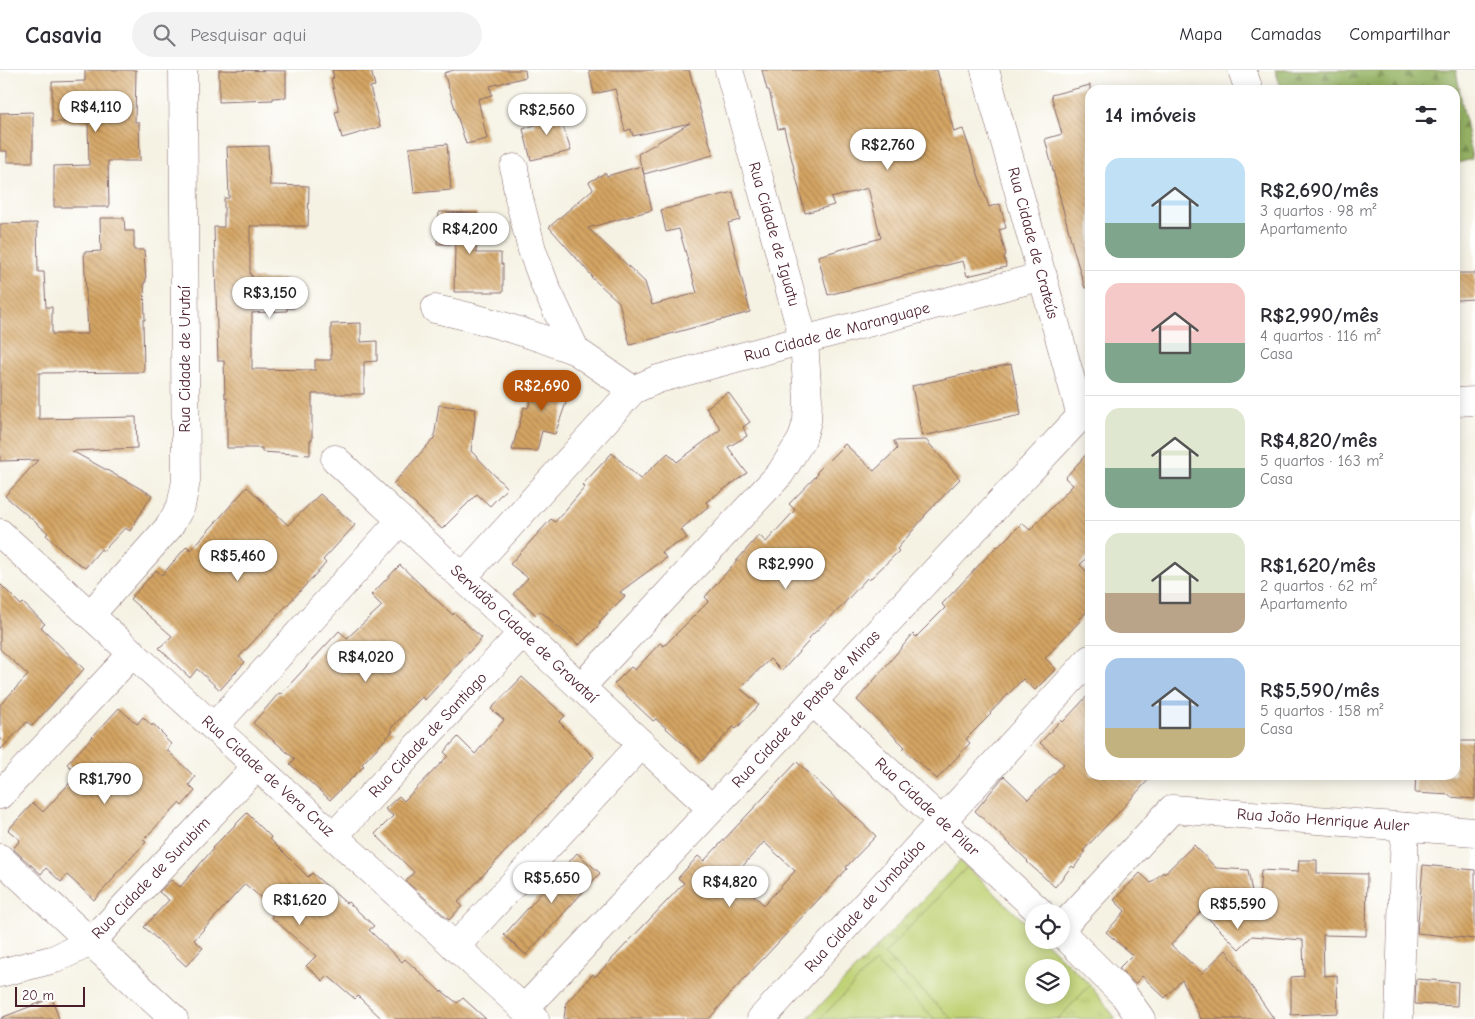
<!DOCTYPE html>
<html lang="pt">
<meta charset="utf-8">
<style>
body{margin:0;font-family:"Comic Neue",sans-serif;background:#f2f2f3;color:#2b2b33;height:100vh;display:flex;flex-direction:column;font-size:19px;white-space:nowrap}
*{box-sizing:border-box;margin:0}
p{font-size:16px;color:#7c7c81}
.icon{flex:none;width:28px;height:28px;fill:none;stroke:currentColor;stroke-width:2;stroke-linecap:round;stroke-linejoin:round}
.map{position:relative;flex:1;overflow:hidden}
.side{position:absolute;left:1085px;top:15px;width:375px;height:695px;display:flex;flex-direction:column;background:#fff;border-radius:15px;box-shadow:0 2px 12px #0003}
.side>*{flex:none}
.tools{position:absolute;left:1025px;top:834px;display:grid;gap:10px}
.tools a{display:grid;place-items:center;width:45px;height:45px;border-radius:50%;background:#fff;box-shadow:0 2px 12px #0003;font-size:25px}
.scale{position:absolute;left:15px;bottom:12px;width:70px;box-sizing:border-box;padding-left:5px;border:2px solid #4a1f2b;border-top:0;font-size:14px;line-height:18px;white-space:nowrap;color:#4a1f2b;-webkit-text-stroke:4px #fff;paint-order:stroke}
.price{position:absolute;translate:-50% -42px;padding:0 11px;border-radius:18px;background:#fff;color:#222;font-size:16px;line-height:32px;filter:drop-shadow(0 1px 2px #0008)}
.price::after{content:'';position:absolute;left:50%;top:30px;width:15px;height:11px;margin-left:-8px;background:inherit;clip-path:polygon(0 0,100% 0,50% 100%)}
.price.active{background:#b45309;color:#fff}
ul{padding:0;list-style:none}
li{display:flex;align-items:center;gap:15px;height:125px;padding:0 20px}
li+li{border-top:1px solid #e1e1e2}
li span{display:grid;place-items:center;flex:none;width:140px;height:100px;border-radius:15px;color:#555}
li>.icon{margin-inline-start:auto}
span .icon{width:60px;height:60px;fill:#fffc;stroke-width:1}
li b{font-size:21px}
h2{display:flex;justify-content:space-between;align-items:center;height:60px;padding:0 20px;font-size:21px}
header{display:flex;align-items:center;gap:30px;box-sizing:border-box;height:70px;padding:0 25px;background:#fff;border-bottom:1px solid #e1e1e2}
header strong{font-size:24px}
nav{display:flex;gap:28px;margin-inline-start:auto;font-size:18px}
.search{width:350px;height:45px;background:#f2f2f3;display:flex;align-items:center;gap:12px;box-sizing:border-box;padding:0 18px;border-radius:28px;color:#7c7c81;font-size:19px}
.map>svg:first-child{display:block}
.grass{fill:url(#grass-tufts);stroke:#847850;fill-rule:evenodd}
.forest{fill:url(#forest-firs);stroke:#706a48}
.garden{fill:#bfd275;stroke:#847850;fill-rule:evenodd}
.building{fill:url(#building-back-hatch);fill-rule:evenodd}
.lines{fill:none;stroke-linecap:round;stroke-linejoin:round}
.minor-casing{stroke:#86696b;stroke-width:29}
.minor{stroke:#fff;stroke-width:28}
.labels{text-anchor:middle;dominant-baseline:central;stroke-width:4.5;stroke-linejoin:round;paint-order:stroke}
.street-label{font-size:16px;fill:#4a1f2b;stroke:#fff}
</style>
<header>
<strong>Casavia</strong>
<div class="search"><svg class="icon" aria-label="search" viewBox="0 0 24 24"><circle cx="10" cy="10" r="6"/><path d="M15 15l6 6"/></svg>Pesquisar aqui</div>
<nav><a>Mapa</a><a>Camadas</a><a>Compartilhar</a></nav>
</header>
<div class="map">
<svg width="1475" height="949" viewBox="0 0 1475 949">
<defs>
<pattern id="grass-tufts" width="24" height="20" patternUnits="userSpaceOnUse" patternTransform="scale(1.25)"><rect width="24" height="20" fill="#bfd275"/><path d="M3 7l-1-3M5 7V3M7 7l1-3M15 17l-1-3M17 17v-4M19 17l1-3" fill="none" stroke="#a6b465"/></pattern>
<pattern id="forest-firs" width="22" height="20" patternUnits="userSpaceOnUse" patternTransform="scale(1.25)"><rect width="22" height="20" fill="#97b466"/><path d="M5 1l3.5 6h-7zM16 11l3.5 6h-7z" fill="#7d9254"/></pattern>
<pattern id="building-back-hatch" width="6" height="6" patternUnits="userSpaceOnUse" patternTransform="scale(1.25)"><rect width="6" height="6" fill="#d4a563"/><path d="M-1 5l2 2M0 0l6 6M5-1l2 2" fill="none" stroke="#ae8652"/></pattern>
</defs>
<rect width="100%" height="100%" fill="#fff"/>
<filter id="ink" filterUnits="userSpaceOnUse"><feTurbulence type="fractalNoise" baseFrequency=".02" numOctaves="2"/><feDisplacementMap in="SourceGraphic" scale="10" xChannelSelector="R" yChannelSelector="G"/><feConvolveMatrix kernelMatrix="1 2 1 2 8 2 1 2 1" color-interpolation-filters="sRGB"/></filter>
<filter id="wash" filterUnits="userSpaceOnUse"><feTurbulence type="fractalNoise" baseFrequency=".0096" numOctaves="4" result="noise"/><feDisplacementMap in="SourceGraphic" scale="20" xChannelSelector="R" yChannelSelector="G"/><feGaussianBlur stdDeviation="1.12" result="paint"/><feColorMatrix in="noise" values="0 0 0 0 0 0 0 0 0 0 0 0 0 0 0 0 0 1.4 0 .05"/><feComposite in="paint" operator="in"/></filter>
<g filter="url(#wash)">
<rect width="100%" height="100%" fill="#f5f2e3"/>
<path class="grass" d="M960 791 1034 861V870H1043L1090 915 1116 949H807ZM1034 898H1061V925H1034Z"/>
<polygon class="forest" points="1275,0 1456,0 1472,89 1455,94 1455,20 1282,20"/>
<g class="garden">
<path d="M967 797 1034 861V870H1043L1090 915 1058 949H952L884 884ZM1034 898H1061V925H1034Z"/>
<polygon points="875,892 935,949 820,949"/>
</g>
<g id="blocks">
<g class="building">
<polygon points="85,0 136,0 135,52 139,52 140,91 108,91 109,137 54,137 54,96 89,95 88,52 52,52 52,12 85,11"/>
<polygon points="219,0 286,1 286,27 273,28 273,30 219,32"/>
<polygon points="332,0 371,0 375,16 370,17 380,57 342,68 335,42 339,41 331,9 334,8"/>
<polygon points="454,0 525,0 526,7 490,16 492,25 478,29 487,69 466,74 444,3"/>
<polygon points="589,0 689,0 713,85 644,104 642,97 652,140 588,158 645,212 652,235 697,223 679,159 666,162 661,140 733,122 740,150 728,153 750,242 630,275 619,232 591,207 592,206 549,157 593,119 589,112 605,103 607,106 641,96 638,84 690,53 633,66 631,59 625,61 615,19 594,24"/>
<polygon points="762,0 937,0 954,62 963,59 989,137 1000,134 1006,158 999,160 1006,185 1004,186 1006,197 967,206 963,191 828,225 818,186 881,168 868,118 831,128 834,135 805,143 784,58 778,59 769,20 767,20"/>
<polygon points="1090,15 1090,218 1085,218 1073,178 1045,69 1062,64 1051,25"/>
<polygon points="558,40 571,81 531,90 523,59 535,55 532,46"/>
<polygon points="33,42 33,92 7,92 7,81 0,81 0,43"/>
<polygon points="447,74 451,120 414,123 409,78"/>
<polygon points="268,76 270,115 309,116 308,156 250,156 250,205 252,205 252,208 262,208 262,210 286,209 287,211 293,211 294,238 287,238 287,241 252,243 252,299 315,300 315,290 331,290 331,254 361,253 361,272 377,271 377,291 364,292 364,324 312,324 312,370 310,370 310,385 262,382 262,378 227,378 227,328 225,328 224,291 218,291 214,157 224,157 224,128 229,128 227,77"/>
<polygon points="439,142 477,143 476,183 501,183 501,194 503,194 503,222 454,222 455,174 437,174"/>
<polygon points="100,148 124,148 125,161 134,161 134,180 144,180 146,212 144,212 145,250 143,250 144,302 39,303 39,349 136,347 137,378 72,381 152,425 130,461 125,458 103,481 101,479 85,498 63,482 46,465 48,463 5,426 38,390 0,391 0,154 37,153 38,202 44,202 46,237 52,237 52,264 88,264 84,182 101,181"/>
<polygon points="1455,203 1475,203 1475,229 1455,230"/>
<polygon points="1011,294 1015,314 1016,313 1021,345 922,366 912,316"/>
<polygon points="539,303 573,313 555,364 542,361 537,381 512,380 524,337 528,338"/>
<polygon points="728,322 750,352 743,357 747,366 728,377 747,403 706,432 709,436 681,459 687,468 662,482 666,488 620,522 625,526 599,552 601,553 579,575 540,541 536,545 513,524 528,508 510,494 551,449 555,452 585,417 582,415 612,383 640,409 668,383 677,392 721,359 706,338"/>
<polygon points="439,335 476,339 471,381 507,418 490,436 477,424 442,459 393,414 434,368"/>
<polygon points="926,370 960,409 924,446 925,446 897,479 899,481 869,510 867,508 838,540 808,569 809,571 782,601 770,589 740,618 759,635 736,659 733,657 702,691 656,649 653,651 614,614 631,597 635,600 660,573 664,576 709,531 705,527 759,465 766,472 795,440 789,434 818,404 816,403 845,374 874,401 897,379 894,371"/>
<polygon points="1090,380 1090,484 1080,495 1090,505 1090,538 1080,549 1081,550 1045,588 1056,599 1035,620 1023,609 990,643 991,644 966,669 970,673 937,709 903,679 905,677 857,630 913,564 916,567 945,538 942,534 997,476 998,477 1022,453 1030,460 1073,415 1065,408"/>
<polygon points="247,417 288,455 320,424 355,455 323,490 326,493 239,587 245,592 220,620 197,599 190,608 159,578 172,566 130,529 156,500 162,505 187,476 191,480"/>
<polygon points="400,495 442,535 453,545 454,543 482,568 425,630 422,627 390,659 393,661 362,694 364,696 330,730 290,694 295,689 253,653 279,623 281,624 339,561 347,568 382,536 371,525"/>
<polygon points="0,514 21,535 23,533 45,554 41,557 84,599 32,656 27,652 0,680 0,635 28,605 0,579"/>
<polygon points="522,607 565,646 559,652 594,687 458,832 462,836 449,850 406,811 414,802 375,764 393,746 385,739 399,726 404,731 448,686 444,682 458,667 475,684 504,650 491,639"/>
<polygon points="1090,623 1090,705 1153,705 1083,781 1085,782 1074,798 1072,796 1055,817 1027,792 1028,791 975,741 1004,706 1028,729 1064,694 1040,673 1061,650 1063,652"/>
<polygon points="119,638 137,654 143,647 152,656 153,654 166,667 165,668 171,674 167,680 195,707 189,715 195,721 182,736 179,733 143,770 146,772 114,806 115,807 94,830 67,805 61,812 46,798 41,804 13,779 20,770 8,760 33,733 43,742 78,704 67,694"/>
<polygon points="1455,671 1475,671 1475,729 1450,727 1450,725 1415,723 1416,705 1455,705"/>
<path d="M797 692 876 766 846 797 847 799 732 922 709 949H564L566 933 593 904 595 907 684 813 678 808 698 786 704 791ZM764 772 795 801 764 835 734 806Z"/>
<polygon points="247,743 271,767 270,769 308,807 312,803 346,833 348,832 374,856 369,860 402,892 405,889 441,922 442,921 457,933 463,928 486,949 382,949 358,926 355,929 328,906 323,911 306,896 316,886 271,847 276,841 245,814 194,870 203,878 186,896 144,857 169,830 159,822 171,810 180,817 213,779 212,778"/>
<polygon points="1194,775 1216,798 1248,800 1253,829 1259,829 1261,800 1298,802 1299,790 1317,790 1317,803 1367,804 1366,866 1323,865 1324,906 1337,905 1338,943 1291,945 1291,907 1304,906 1303,870 1252,866 1239,879 1201,841 1171,875 1202,903 1226,880 1274,949 1201,949 1182,910 1165,928 1142,906 1135,914 1119,898 1132,885 1106,862 1125,841 1114,830 1140,803 1151,813 1163,802 1164,804"/>
<polygon points="577,783 600,803 526,885 504,865"/>
<polygon points="1423,795 1475,800 1475,869 1417,863"/>
<polygon points="1416,909 1458,912 1457,936 1415,934"/>
<polygon points="52,928 59,949 1,949 1,948"/>
</g>
</g>
</g>
<g filter="url(#ink)">
<use href="#blocks" fill-opacity="0" stroke="#86696b" stroke-width="1"/>
<g class="lines">
<defs>
<g id="minor">
<polyline points="985,0 1081,346"/>
<polyline points="1242,0 1249,20"/>
<polyline points="514,98 519,128 532,180 546,218 576,281 633,320"/>
<path d="M435 239C483 249 530 263 576 281"/>
<polyline points="1455,332 1475,331"/>
<polyline points="335,389 712,739"/>
<polyline points="0,463 535,949"/>
<polyline points="463,507 633,320 658,309 1043,206"/>
<polyline points="91,544 169,457 181,436 186,411 183,0"/>
<polyline points="581,617 780,404 802,369 807,351 808,330 804,271 729,0"/>
<polyline points="813,632 1040,842"/>
<polyline points="214,657 401,450"/>
<polyline points="0,725 133,583"/>
<polyline points="334,766 522,563"/>
<polyline points="0,788 174,949"/>
<polyline points="1061,858 1172,739 1475,762"/>
<polyline points="1061,862 1124,925 1141,949"/>
<polyline points="455,877 642,674"/>
<polyline points="0,903 55,889 91,872 257,696"/>
<polyline points="524,939 1081,346 1090,346"/>
<polyline points="761,949 1090,589"/>
<polyline points="1399,949 1405,757"/>
</g>
</defs>
<use href="#minor" class="minor-casing"/>
<use href="#minor" class="minor"/>
</g>
</g>
<g class="labels">
<g class="street-label">
<text transform="translate(774 164) rotate(74)">Rua Cidade de Iguatu</text>
<text transform="translate(1033 173) rotate(75)">Rua Cidade de Crateús</text>
<text transform="translate(837 262) rotate(-15)">Rua Cidade de Maranguape</text>
<text transform="translate(185 289) rotate(-90)">Rua Cidade de Urutaí</text>
<text transform="translate(524 564) rotate(43)">Servidão Cidade de Gravataí</text>
<text transform="translate(806 639) rotate(-47)">Rua Cidade de Patos de Minas</text>
<text transform="translate(428 665) rotate(-47)">Rua Cidade de Santiago</text>
<text transform="translate(268 706) rotate(42)">Rua Cidade de Vera Cruz</text>
<text transform="translate(927 737) rotate(43)">Rua Cidade de Pilar</text>
<text transform="translate(1323 750) rotate(4)">Rua João Henrique Auler</text>
<text transform="translate(151 808) rotate(-46)">Rua Cidade de Surubim</text>
<text transform="translate(865 836) rotate(-48)">Rua Cidade de Umbaúba</text>
</g>
</g>
</svg>
<div class="tools">
<a><svg class="icon" aria-label="locate" viewBox="0 0 24 24"><circle cx="12" cy="12" r="6"/><path d="M12 2v4M12 18v4M2 12h4M18 12h4"/></svg></a>
<a><svg class="icon" aria-label="layers" viewBox="0 0 24 24"><path d="M12 4l9 5-9 5-9-5zM3 14l9 5 9-5"/></svg></a>
</div>
<div class="scale">20 m</div>
<b class="price" style="left:96px;top:63px">R$4,110</b>
<b class="price" style="left:547px;top:66px">R$2,560</b>
<b class="price" style="left:888px;top:101px">R$2,760</b>
<b class="price" style="left:470px;top:185px">R$4,200</b>
<b class="price" style="left:270px;top:249px">R$3,150</b>
<b class="price active" style="left:542px;top:342px">R$2,690</b>
<b class="price" style="left:238px;top:512px">R$5,460</b>
<b class="price" style="left:786px;top:520px">R$2,990</b>
<b class="price" style="left:366px;top:613px">R$4,020</b>
<b class="price" style="left:105px;top:735px">R$1,790</b>
<b class="price" style="left:552px;top:834px">R$5,650</b>
<b class="price" style="left:730px;top:838px">R$4,820</b>
<b class="price" style="left:300px;top:856px">R$1,620</b>
<b class="price" style="left:1238px;top:860px">R$5,590</b>
<section class="side">
<h2>14 imóveis<svg class="icon" aria-label="filters" viewBox="0 0 24 24"><path d="M4 7h16M4 17h16"/><circle cx="9" cy="7" r="2"/><circle cx="15" cy="17" r="2"/></svg></h2>
<ul>
<li><span style="background:linear-gradient(#bfe0f5 65%,#7fa58c 0)"><svg class="icon" aria-label="home" viewBox="0 0 24 24"><path d="M3 11l9-7 9 7M6 9v11h12V9"/></svg></span><div><b>R$2,690/mês</b><p>3 quartos · 98 m²</p><p>Apartamento</p></div></li>
<li><span style="background:linear-gradient(#f6c9c9 60%,#7fa58c 0)"><svg class="icon" aria-label="home" viewBox="0 0 24 24"><path d="M3 11l9-7 9 7M6 9v11h12V9"/></svg></span><div><b>R$2,990/mês</b><p>4 quartos · 116 m²</p><p>Casa</p></div></li>
<li><span style="background:linear-gradient(#dfe7d0 60%,#7fa58c 0)"><svg class="icon" aria-label="home" viewBox="0 0 24 24"><path d="M3 11l9-7 9 7M6 9v11h12V9"/></svg></span><div><b>R$4,820/mês</b><p>5 quartos · 163 m²</p><p>Casa</p></div></li>
<li><span style="background:linear-gradient(#dfe7d0 60%,#b9a48a 0)"><svg class="icon" aria-label="home" viewBox="0 0 24 24"><path d="M3 11l9-7 9 7M6 9v11h12V9"/></svg></span><div><b>R$1,620/mês</b><p>2 quartos · 62 m²</p><p>Apartamento</p></div></li>
<li><span style="background:linear-gradient(#a9c7e8 70%,#c2b280 0)"><svg class="icon" aria-label="home" viewBox="0 0 24 24"><path d="M3 11l9-7 9 7M6 9v11h12V9"/></svg></span><div><b>R$5,590/mês</b><p>5 quartos · 158 m²</p><p>Casa</p></div></li>
</ul>
</section>
</div>
